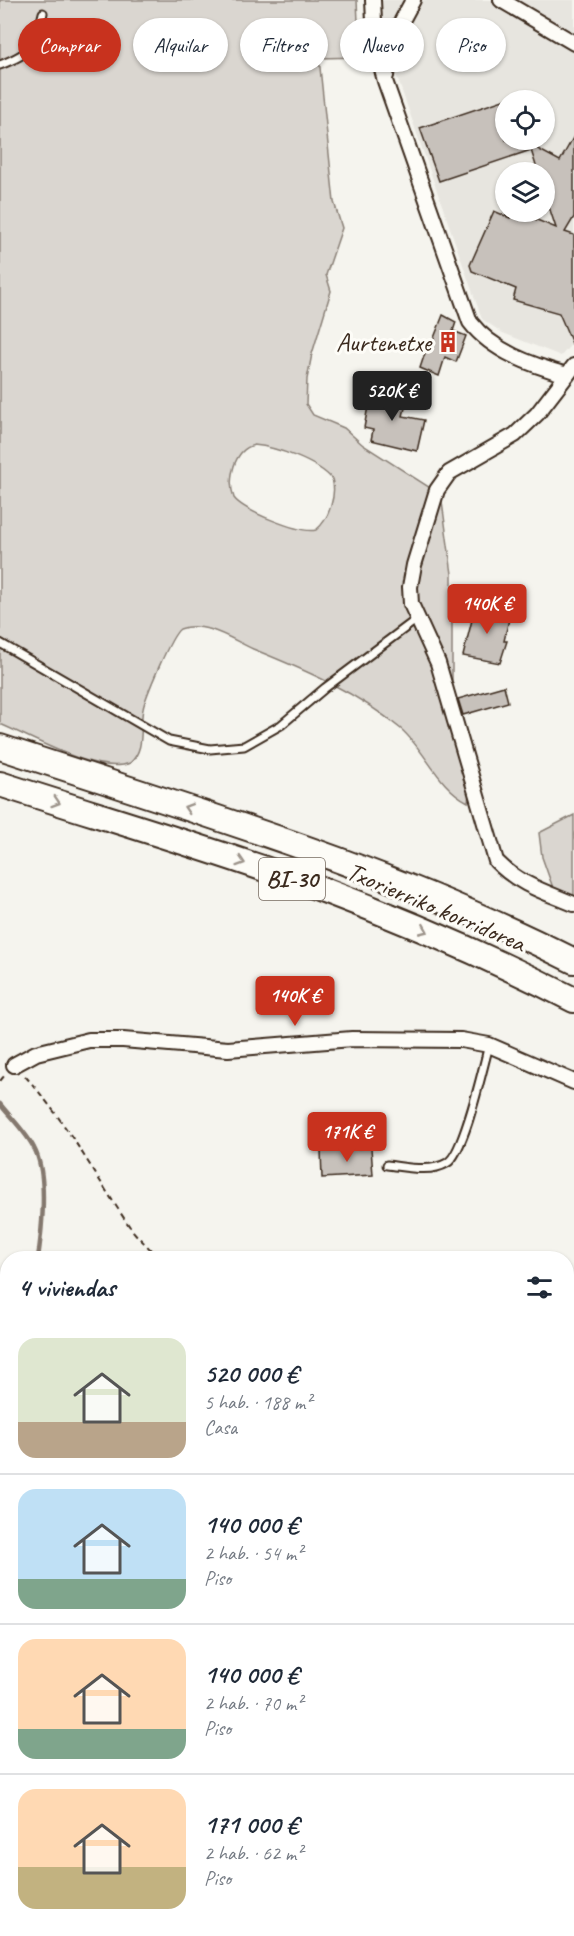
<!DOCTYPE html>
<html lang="es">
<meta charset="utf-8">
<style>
body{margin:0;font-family:Caveat,sans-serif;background:#f6f6f7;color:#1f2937;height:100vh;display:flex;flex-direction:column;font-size:22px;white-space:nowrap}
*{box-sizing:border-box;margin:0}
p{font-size:20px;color:#747a83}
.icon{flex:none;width:33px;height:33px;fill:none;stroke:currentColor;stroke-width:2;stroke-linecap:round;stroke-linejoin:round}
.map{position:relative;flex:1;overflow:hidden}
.side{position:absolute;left:0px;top:1251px;width:574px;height:686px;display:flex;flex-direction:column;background:#fff;border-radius:24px 24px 0 0;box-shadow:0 2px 4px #0004}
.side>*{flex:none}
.hud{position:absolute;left:18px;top:18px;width:538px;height:54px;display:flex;gap:12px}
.fabs{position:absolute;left:495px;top:90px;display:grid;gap:12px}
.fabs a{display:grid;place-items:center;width:60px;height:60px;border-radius:50%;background:#fff;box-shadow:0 2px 4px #0004;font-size:30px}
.price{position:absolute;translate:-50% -51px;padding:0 14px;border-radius:6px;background:#c8321e;color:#fff;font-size:20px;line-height:39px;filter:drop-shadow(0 2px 3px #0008)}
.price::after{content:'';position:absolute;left:50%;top:36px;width:18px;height:14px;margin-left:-9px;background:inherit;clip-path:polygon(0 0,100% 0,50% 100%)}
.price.current{background:#222;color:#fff}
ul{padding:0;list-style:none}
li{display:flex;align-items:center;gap:18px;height:150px;padding:0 18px}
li+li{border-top:2px solid #e0e1e3}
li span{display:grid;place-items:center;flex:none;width:168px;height:120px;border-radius:18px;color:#555}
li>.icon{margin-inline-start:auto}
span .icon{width:72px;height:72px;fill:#fffc;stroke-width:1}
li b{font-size:26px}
h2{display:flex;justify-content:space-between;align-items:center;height:72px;padding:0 18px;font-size:26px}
.chip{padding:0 21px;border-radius:27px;background:#fff;box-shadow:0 2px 4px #0004;font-size:21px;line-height:54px}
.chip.current{background:#c8321e;color:#fff}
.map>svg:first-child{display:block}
.built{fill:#e7e5df;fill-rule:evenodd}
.green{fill:#dad6d0;stroke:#8a8077;stroke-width:1.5;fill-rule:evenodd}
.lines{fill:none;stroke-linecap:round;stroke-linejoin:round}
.stream{stroke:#84786e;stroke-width:4.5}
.building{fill:#c7c1bb;stroke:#3b2a1e;stroke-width:1.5}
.lane-casing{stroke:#3b2a1e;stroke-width:11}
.street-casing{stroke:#3b2a1e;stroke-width:18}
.highway-casing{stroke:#3b2a1e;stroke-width:28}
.path{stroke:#3b2a1e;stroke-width:2;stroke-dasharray:6 4.5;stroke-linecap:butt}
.lane{stroke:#fdfcf7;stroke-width:7}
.street{stroke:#fdfcf7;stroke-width:14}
.highway{stroke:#fdfcf7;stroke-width:24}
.oneway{stroke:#9c938a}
.labels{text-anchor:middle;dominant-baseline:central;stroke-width:6;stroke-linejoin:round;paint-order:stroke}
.shield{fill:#fdfcf7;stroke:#75695f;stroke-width:1.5}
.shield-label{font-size:24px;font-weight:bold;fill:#3b2a1e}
.poi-label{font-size:26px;fill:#3b2a1e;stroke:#fdfcf7;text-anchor:end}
.street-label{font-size:26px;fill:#3b2a1e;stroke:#fdfcf7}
</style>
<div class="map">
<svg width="574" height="1936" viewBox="0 0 574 1936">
<rect width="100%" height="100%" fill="#f5f4ee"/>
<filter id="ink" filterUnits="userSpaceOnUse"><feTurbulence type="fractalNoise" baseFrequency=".0167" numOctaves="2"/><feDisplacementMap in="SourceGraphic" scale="12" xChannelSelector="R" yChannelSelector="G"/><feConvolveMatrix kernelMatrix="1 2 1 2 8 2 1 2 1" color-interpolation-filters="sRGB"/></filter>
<g filter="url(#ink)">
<path class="built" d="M370 0H574V341L561 356 503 333 482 319ZM506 100H544V140H506ZM506 172H544V212H506Z"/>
<g class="green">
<path d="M0 0H357L359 44 363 57 319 58 334 202 342 228 326 275 331 291 312 354 307 379 306 404 313 415 344 428 363 445 432 489 442 502 452 574V699L469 792 468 802C437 786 426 751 401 729 357 692 305 670 253 649 231 639 204 620 180 629 171 635 145 698 143 709 139 728 146 749 130 763 98 776 32 737 0 724ZM254 445C276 447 318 462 332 479 337 494 329 520 316 530 300 534 244 511 234 498 227 479 234 450 254 445Z"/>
<polygon points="574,815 574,902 553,888 542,857 539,833"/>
<polygon points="574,1656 574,1936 357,1936 363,1929 567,1929 567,1665"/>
<polygon points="0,1793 7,1794 8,1929 30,1929 31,1936 0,1936"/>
</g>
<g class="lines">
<g class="stream">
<path d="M0 1104C11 1118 26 1132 34 1148 48 1174 42 1230 38 1258"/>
<polyline points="567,1305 574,1301"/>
<polyline points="0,1348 8,1348"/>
<polyline points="251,1936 259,1929"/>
</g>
</g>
<g class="building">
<polygon points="506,99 506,140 521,140 560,161 574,136 574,217 565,232 574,235 574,348 559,313 513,300 516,289 472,271 470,265 494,211 510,218 513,212 518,212 556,228 544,192 544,172 538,172 531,150 439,181 420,128"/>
<polygon points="443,315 456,322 453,331 466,336 456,362 445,357 439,376 420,368 427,347 430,348"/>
<polygon points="371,390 404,397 402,403 406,404 403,416 424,420 417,451 371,440 373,430 364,428"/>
<polygon points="479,604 507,611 506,618 509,619 504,641 507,641 500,663 463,656 474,612 477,613"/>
<polygon points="504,686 508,702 463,715 458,699"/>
<polygon points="371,1148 373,1175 322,1178 321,1150"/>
</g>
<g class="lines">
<defs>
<g id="lane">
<path d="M0 65C33 52 35 47 43 13"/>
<polyline points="0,643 169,741 210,749 244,746 281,725 325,688 417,619"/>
<path d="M387 1165C406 1167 430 1173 447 1163 464 1154 483 1067 489 1045"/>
</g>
<g id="street">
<path d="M373 0 375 43 385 81 470 322C493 352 532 365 567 375"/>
<polyline points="501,0 574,43"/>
<polyline points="386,76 391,41 413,0"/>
<path d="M574 366 537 414 515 435 449 473 437 490 414 565 410 587 411 604 438 663 496 861C518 884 545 892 574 904"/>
<polyline points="14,1065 36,1053 89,1040 123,1040 228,1049 352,1039 461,1040 489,1045 574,1082"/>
</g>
<g id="highway">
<path d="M0 747C195 811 391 868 574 961"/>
<path d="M0 784C105 818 212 849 316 887 404 920 490 957 574 1000"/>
</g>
</defs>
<use href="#lane" class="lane-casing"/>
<use href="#street" class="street-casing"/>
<use href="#highway" class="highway-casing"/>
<g class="path">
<path d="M25 1076C67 1122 95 1176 130 1227 137 1238 150 1246 156 1258"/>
<polyline points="0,1081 5,1075"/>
<polyline points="567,1395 574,1389"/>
<polyline points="567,1495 574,1493"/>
<polyline points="567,1615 574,1603"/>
<polyline points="567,1790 574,1795"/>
<polyline points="0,1818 8,1816"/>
<polyline points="567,1830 574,1831"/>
<polyline points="567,1892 574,1888"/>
<polyline points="289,1936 295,1929"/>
<polyline points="475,1936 492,1929"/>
<polyline points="563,1936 574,1927"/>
</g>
<use href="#lane" class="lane"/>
<use href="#street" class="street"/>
<use href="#highway" class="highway"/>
</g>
<defs><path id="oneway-chevron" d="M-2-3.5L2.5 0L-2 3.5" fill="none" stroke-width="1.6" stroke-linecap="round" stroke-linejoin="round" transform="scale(1.5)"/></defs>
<g class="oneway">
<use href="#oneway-chevron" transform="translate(56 802) rotate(18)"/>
<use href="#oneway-chevron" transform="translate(188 808) rotate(-162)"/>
<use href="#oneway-chevron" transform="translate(241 862) rotate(18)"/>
<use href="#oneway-chevron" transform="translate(424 930) rotate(23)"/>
</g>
</g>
<defs>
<symbol id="building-bare" viewBox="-9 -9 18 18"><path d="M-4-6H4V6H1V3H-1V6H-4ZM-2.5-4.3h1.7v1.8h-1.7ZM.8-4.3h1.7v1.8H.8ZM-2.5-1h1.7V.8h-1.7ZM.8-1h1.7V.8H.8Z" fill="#c8321e" stroke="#fdfcf7" stroke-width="2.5" paint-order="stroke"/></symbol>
</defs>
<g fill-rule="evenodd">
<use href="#building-bare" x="433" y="327" width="30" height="30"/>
</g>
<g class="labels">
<rect class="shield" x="259" y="858" width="66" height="42" rx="4.5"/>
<g class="shield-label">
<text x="292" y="879">BI-30</text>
</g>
<g class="poi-label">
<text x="431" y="342">Aurtenetxe</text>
</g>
<g class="street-label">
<text transform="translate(436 907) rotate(23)">Txorierriko korridorea</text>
</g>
</g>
</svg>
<div class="fabs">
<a><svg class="icon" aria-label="locate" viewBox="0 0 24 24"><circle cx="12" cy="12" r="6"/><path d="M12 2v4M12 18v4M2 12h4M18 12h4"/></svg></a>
<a><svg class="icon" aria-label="layers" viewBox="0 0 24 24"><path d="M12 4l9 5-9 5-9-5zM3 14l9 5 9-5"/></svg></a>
</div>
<b class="price current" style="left:392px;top:422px">520K €</b>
<b class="price" style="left:487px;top:635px">140K €</b>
<b class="price" style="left:295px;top:1027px">140K €</b>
<b class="price" style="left:347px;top:1163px">171K €</b>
<div class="hud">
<a class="chip current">Comprar</a>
<a class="chip">Alquilar</a>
<a class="chip">Filtros</a>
<a class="chip">Nuevo</a>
<a class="chip">Piso</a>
</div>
<section class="side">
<h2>4 viviendas<svg class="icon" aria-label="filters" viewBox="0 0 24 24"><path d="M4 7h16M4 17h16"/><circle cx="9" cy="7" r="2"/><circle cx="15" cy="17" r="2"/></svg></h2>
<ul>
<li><span style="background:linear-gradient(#dfe7d0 70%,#b9a48a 0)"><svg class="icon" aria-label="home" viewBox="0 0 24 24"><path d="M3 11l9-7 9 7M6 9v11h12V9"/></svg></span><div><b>520 000 €</b><p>5 hab. · 188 m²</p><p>Casa</p></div></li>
<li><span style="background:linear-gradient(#bfe0f5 75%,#7fa58c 0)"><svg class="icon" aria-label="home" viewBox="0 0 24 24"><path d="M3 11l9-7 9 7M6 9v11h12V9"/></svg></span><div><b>140 000 €</b><p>2 hab. · 54 m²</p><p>Piso</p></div></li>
<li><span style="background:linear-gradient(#ffd9b3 75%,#7fa58c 0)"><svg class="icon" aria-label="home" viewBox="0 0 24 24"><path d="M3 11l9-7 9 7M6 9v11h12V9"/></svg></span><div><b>140 000 €</b><p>2 hab. · 70 m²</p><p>Piso</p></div></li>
<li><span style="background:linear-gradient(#ffd9b3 65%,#c2b280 0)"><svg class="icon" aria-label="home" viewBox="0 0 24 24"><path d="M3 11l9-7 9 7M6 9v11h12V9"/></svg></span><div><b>171 000 €</b><p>2 hab. · 62 m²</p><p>Piso</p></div></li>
</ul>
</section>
</div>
